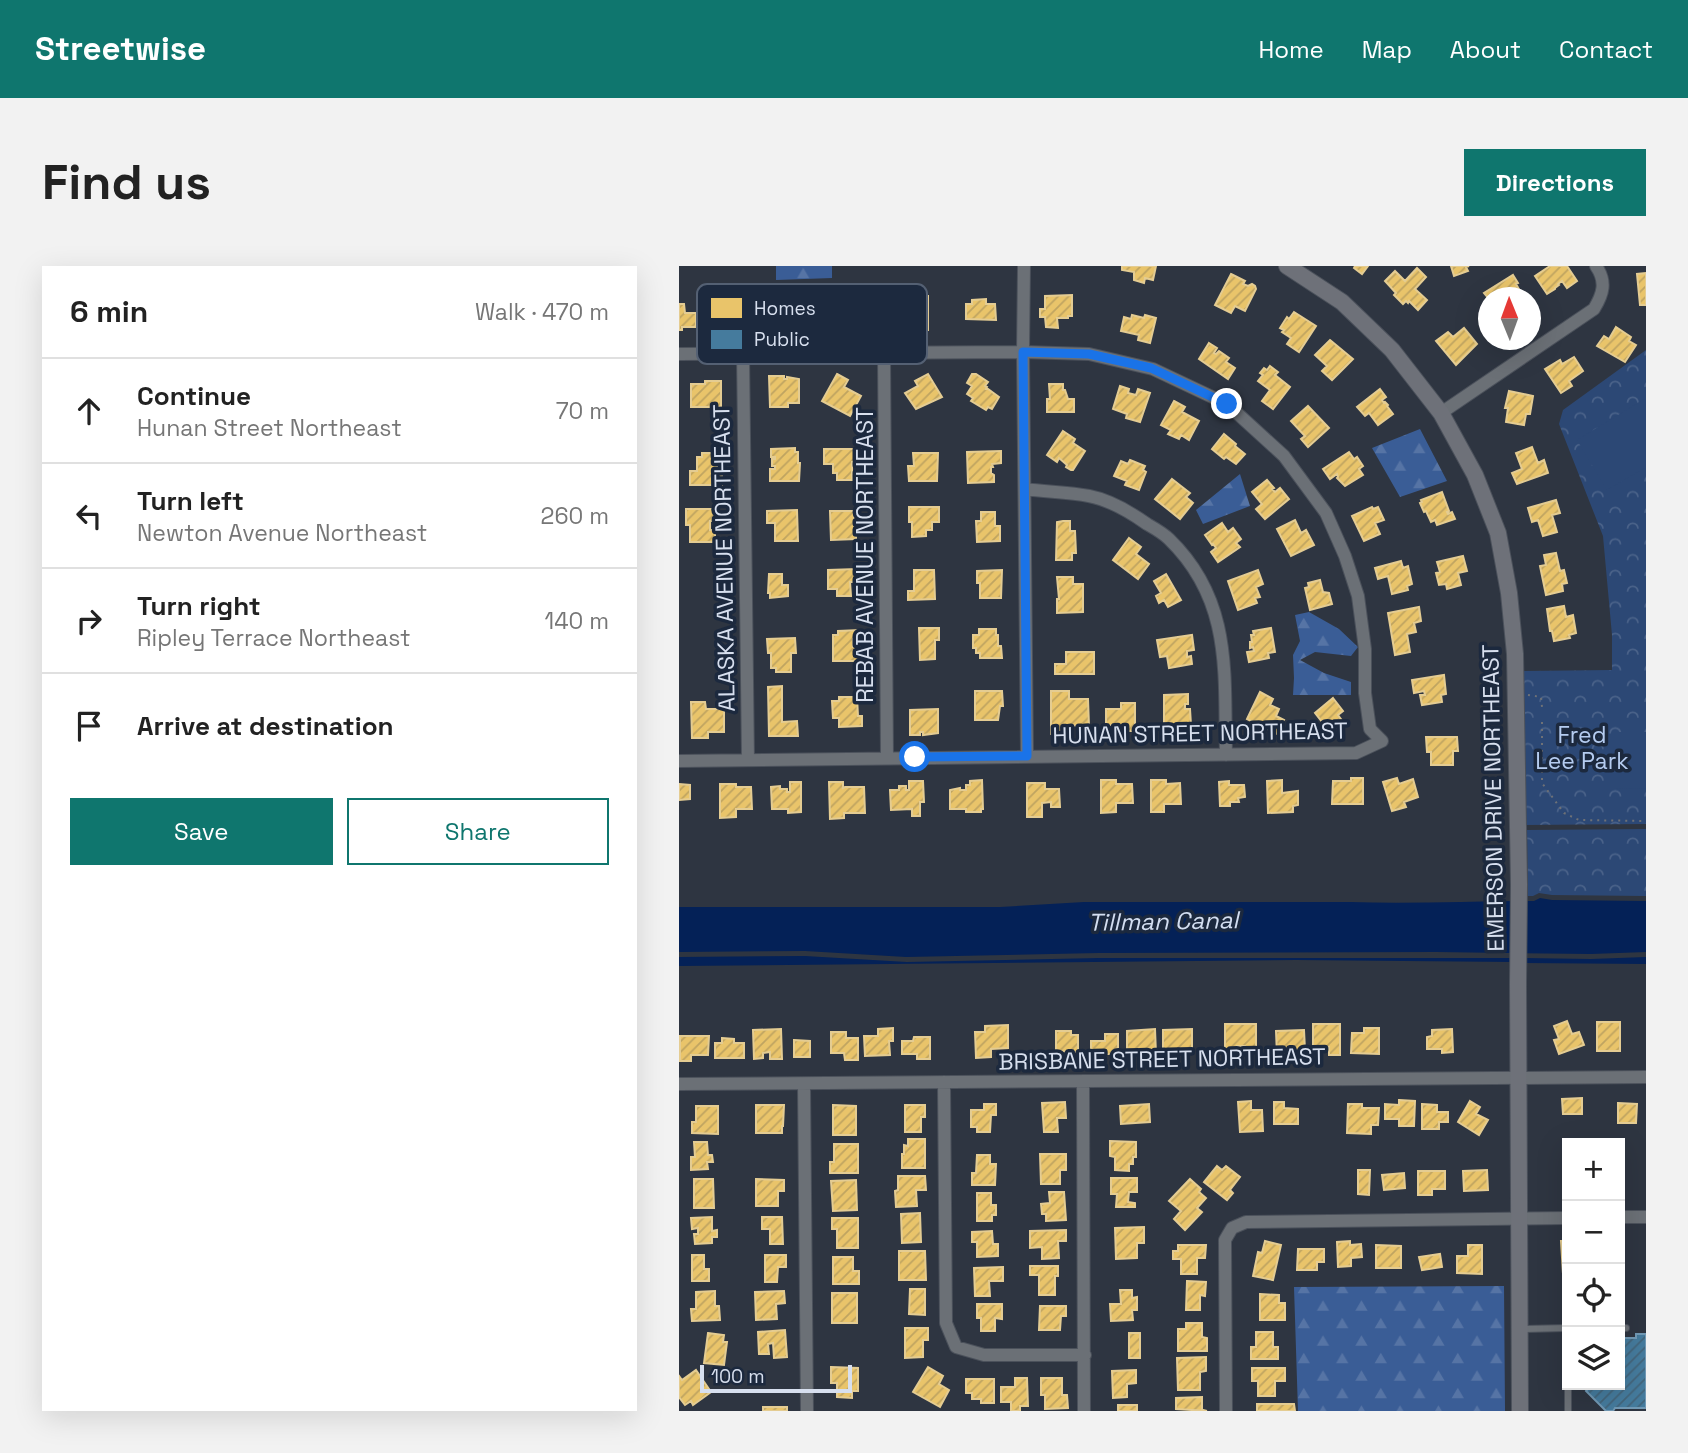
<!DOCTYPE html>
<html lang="en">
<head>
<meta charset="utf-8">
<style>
	body { margin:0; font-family:"Space Grotesk",sans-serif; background:#f2f2f2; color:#222 }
	.controls { position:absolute; right:21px; bottom:21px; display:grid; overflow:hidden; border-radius:0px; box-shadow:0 7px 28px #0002 }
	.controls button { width:63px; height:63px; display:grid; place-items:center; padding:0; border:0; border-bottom:2px solid #e0e0e0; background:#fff; color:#222; font:35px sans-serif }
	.compass { position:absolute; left:799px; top:21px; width:63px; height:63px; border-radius:50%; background:#fff; box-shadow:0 7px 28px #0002; rotate:359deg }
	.scale { position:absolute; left:21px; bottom:18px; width:152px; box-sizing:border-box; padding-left:7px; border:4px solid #d7dfee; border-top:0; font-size:19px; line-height:24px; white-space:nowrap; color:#d7dfee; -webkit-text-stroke:5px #1c293e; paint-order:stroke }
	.stop { position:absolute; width:21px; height:21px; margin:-16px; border:5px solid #1a73e8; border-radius:50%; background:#fff }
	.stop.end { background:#1a73e8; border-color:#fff; box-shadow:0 2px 7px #0008 }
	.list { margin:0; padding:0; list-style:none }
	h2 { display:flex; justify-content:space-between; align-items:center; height:91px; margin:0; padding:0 28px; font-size:30px }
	h2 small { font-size:23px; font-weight:400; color:#767676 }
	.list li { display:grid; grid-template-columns:46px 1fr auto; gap:21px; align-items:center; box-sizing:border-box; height:105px; padding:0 28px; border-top:2px solid #e0e0e0 }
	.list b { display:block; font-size:26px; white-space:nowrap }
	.list p { margin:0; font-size:23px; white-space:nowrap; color:#767676 }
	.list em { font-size:23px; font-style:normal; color:#767676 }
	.actions { display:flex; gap:14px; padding:21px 28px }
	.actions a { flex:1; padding:16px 0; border:2px solid #0f766e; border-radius:0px; text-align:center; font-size:24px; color:#0f766e }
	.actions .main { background:#0f766e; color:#fff }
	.icon { flex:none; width:38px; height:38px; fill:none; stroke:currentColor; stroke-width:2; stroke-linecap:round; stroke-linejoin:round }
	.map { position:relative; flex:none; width:967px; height:1145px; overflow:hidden; border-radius:0px }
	header { display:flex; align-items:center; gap:42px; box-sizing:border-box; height:98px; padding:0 35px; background:#0f766e; color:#fff }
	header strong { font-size:33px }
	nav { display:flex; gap:38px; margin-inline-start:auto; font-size:24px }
	.intro { display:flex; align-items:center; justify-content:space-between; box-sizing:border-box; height:168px; padding:0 42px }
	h1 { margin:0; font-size:49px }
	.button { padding:18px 32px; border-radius:0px; background:#0f766e; color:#fff; font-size:24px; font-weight:700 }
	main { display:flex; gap:42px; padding:0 42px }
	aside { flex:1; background:#fff; border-radius:0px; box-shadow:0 7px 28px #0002 }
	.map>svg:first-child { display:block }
</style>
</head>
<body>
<header>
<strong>Streetwise</strong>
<nav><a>Home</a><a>Map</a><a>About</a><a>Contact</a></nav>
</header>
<div class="intro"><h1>Find us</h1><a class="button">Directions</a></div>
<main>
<aside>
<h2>6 min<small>Walk · 470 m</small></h2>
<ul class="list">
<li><svg class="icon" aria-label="ahead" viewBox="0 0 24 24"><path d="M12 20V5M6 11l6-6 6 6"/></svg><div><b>Continue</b><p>Hunan Street Northeast</p></div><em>70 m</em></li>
<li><svg class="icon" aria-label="left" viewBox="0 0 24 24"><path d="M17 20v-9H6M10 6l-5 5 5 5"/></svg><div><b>Turn left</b><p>Newton Avenue Northeast</p></div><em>260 m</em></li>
<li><svg class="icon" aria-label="right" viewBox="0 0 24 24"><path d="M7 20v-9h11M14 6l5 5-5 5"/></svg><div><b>Turn right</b><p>Ripley Terrace Northeast</p></div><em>140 m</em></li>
<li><svg class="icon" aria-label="arrive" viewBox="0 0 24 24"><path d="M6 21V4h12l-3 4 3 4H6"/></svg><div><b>Arrive at destination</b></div></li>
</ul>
<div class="actions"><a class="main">Save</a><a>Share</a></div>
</aside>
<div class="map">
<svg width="967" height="1145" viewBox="0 0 967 1145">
	<defs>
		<pattern id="forest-firs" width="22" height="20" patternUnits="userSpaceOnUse" patternTransform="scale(1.75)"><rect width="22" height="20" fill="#3a5d96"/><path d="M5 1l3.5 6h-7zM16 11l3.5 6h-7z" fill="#5674a5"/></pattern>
		<pattern id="park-crowns" width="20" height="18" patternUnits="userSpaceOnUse" patternTransform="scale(1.75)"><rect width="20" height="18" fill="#2c4875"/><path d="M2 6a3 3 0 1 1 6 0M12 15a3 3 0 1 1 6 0" fill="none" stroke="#4a6289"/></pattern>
		<pattern id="homes-hatch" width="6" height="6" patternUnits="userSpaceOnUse" patternTransform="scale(1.75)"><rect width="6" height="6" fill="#e9c46a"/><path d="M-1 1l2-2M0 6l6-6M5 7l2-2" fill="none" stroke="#bfa461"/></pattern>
		<pattern id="public-hatch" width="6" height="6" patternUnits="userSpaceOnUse" patternTransform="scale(1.75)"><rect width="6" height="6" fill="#457b9d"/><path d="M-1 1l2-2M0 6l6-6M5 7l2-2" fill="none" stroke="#43657b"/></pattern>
	</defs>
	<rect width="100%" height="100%" fill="#2e3541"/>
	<path fill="url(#forest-firs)" d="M97 0H153V12L97 14Z
		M741 163 768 215 721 231 693 182Z
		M561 208 571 240 524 258 517 244Z
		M630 346 660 363 679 381 672 390 636 386 621 394 645 407 672 416V429H614L615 412 614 389 621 375 616 349Z
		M825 1020 826 1145H619L615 1021Z"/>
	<path fill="url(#park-crowns)" d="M967 84V558L839 559 838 405 933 404V369L924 270 880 158 884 144Z
		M967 563V630L873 629 860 627 854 630H849L848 564Z"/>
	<path fill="#2c4875" d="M967 132V201L928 224 898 174Z
		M937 466H967V522L937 523Z"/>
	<path fill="#042157" d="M861 632 873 634 967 635V686L912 688 757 686 420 687 227 691 126 685 0 686V641H321L405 636H671C732 638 794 635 855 635Z
		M126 690 228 696 420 692H834V696L617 694 0 700V691Z
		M967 691V698L844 697V692L912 693Z"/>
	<path fill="url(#homes-hatch)" stroke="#e4cc92" stroke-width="2" d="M443 0H477L474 14 466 12 465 17 455 14V6L443 4Z
		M676 0H689L683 8 675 2Z
		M772 0H790L787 1 789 5 775 10Z
		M871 0H888L898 15 888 22 883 15 879 18 880 19 876 22V23L868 28 856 10Z
		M738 2 747 11 736 23 748 34 739 44 730 35 729 37 727 35 724 38 715 29 717 27 706 15 716 5 726 15Z
		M967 7V39H961L958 8Z
		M552 8 566 15 564 18 569 20 573 18 576 20 577 23 566 45 556 40 552 47 536 39Z
		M834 9 839 17 837 18 845 32H810V33L805 27Z
		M393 29V50H389V52H378L379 62 367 61 366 51H361V43H366V30Z
		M235 30H249V64H238L237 60 221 59V43L229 44V39H235Z
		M307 33V38H316L317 54 287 53V38H293V34Z
		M0 38H5L6 47H17V61H3V64H0Z
		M615 46 637 60 620 86 608 78 612 72 603 66 605 64 601 62 608 51 610 53Z
		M453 49 465 52 466 49 477 52 471 77 459 74 460 69 442 65 445 51 452 53Z
		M937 61 952 71 950 75 957 79 946 96 918 80 925 70 930 73Z
		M785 62 798 78 777 99 757 75 769 66 774 71Z
		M651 74 674 93 653 114 643 105 648 100 636 89Z
		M530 77 538 82 535 87 537 88 540 85 550 92 547 96 556 102 549 113 520 93Z
		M895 91 904 105 890 115 893 120 882 127 866 103 881 94 883 98Z
		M591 100 599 106 596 109 611 121 594 143 583 135 591 124 579 115 584 109 581 107 585 102 588 104Z
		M158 108 169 114 165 121 182 130 171 150 143 135Z
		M249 108 263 131 237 143 226 127 239 120 236 115Z
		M293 108H297L309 116 306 120 308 121 307 123H309L320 131 313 143 309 141 307 144 292 135 294 132 288 128 293 120 288 117Z
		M90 110H105V113H108V111L120 113V137H109V141H91Z
		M26 115H42V141H12V118H26Z
		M370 118H384V124H386L389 133H395V146H368V133H371Z
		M441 120 450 123 449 127 457 129 459 123 471 127 461 156 447 152 448 148 434 143Z
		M701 123 707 131 703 134 705 137 706 136 709 139 708 140 714 148 699 159 690 147 686 150 678 141Z
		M830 125 854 130 851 148H847L845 159 827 156 829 142H826Z
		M495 135 506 141 503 146 520 155 510 174 502 169 500 173 489 168 492 164 482 159Z
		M629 140 650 162 629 181 622 173 626 170 612 155Z
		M384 165 396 173 394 177 406 185 394 204H392L387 201 388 199 380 192 378 196 368 189Z
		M545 168 557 178 556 180 566 188 557 198 547 191 545 193 533 183Z
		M853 181 859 197 865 194 869 207 838 218 833 207 843 203 837 187Z
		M116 182V186H119V197H121L120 215H91V203H96V200H93V193H96V191H92V183Z
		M145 183H182V196H173V214H158V207H154V198H145Z
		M322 185V197L313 198 314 201H312V207L315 209V216L289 217 288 186Z
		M670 186 675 193 678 191 684 200 680 203 684 209 666 220 658 212 659 211 658 208 651 213 644 203Z
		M23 187H38V205H43V219H11V205H18V191H23Z
		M234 187H259L258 215H230L229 200H235Z
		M451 194 466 200 464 204 467 206 460 224 446 219 448 215 435 210 442 195 449 198Z
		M493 213 511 227 507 231 514 237 501 253 476 233Z
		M588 214 595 222 593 223 596 226 601 222 610 233 586 253 577 243 583 238 573 226Z
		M763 226 770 245 768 246 769 248 773 246 776 253 758 259 756 254 752 256 747 245 745 246 741 237 743 236 742 234Z
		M877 234 881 247 873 249 878 266 864 270 859 254 853 256 849 242Z
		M230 241H260V256H253V264H247V270L233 271V256H230Z
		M693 241 694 243 699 241 705 254 696 257 701 268 685 275 673 250Z
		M7 243H38V255H31V264H36V276H11V259H7Z
		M118 244 119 275H96V257H88V245Z
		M151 245H175V263H177V273L152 274Z
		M302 246H316V260H321V275L298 276 297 255H302Z
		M616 254 622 267 627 264 635 279 612 290 598 263Z
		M384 255H391V265H396L397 287H393V294H377L378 256Z
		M543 257 549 266 554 262 562 273 557 277 561 281 539 296 532 286 537 282 534 278 533 279 526 269Z
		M450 272 462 281 457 288 470 298 459 313 434 294Z
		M877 287 881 305 885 304 888 317 883 318 884 325 867 329 861 300 867 299 865 289Z
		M784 290 788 305 779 307 782 319 768 323 767 318 760 319 757 307 761 306 758 296Z
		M722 295 724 302 729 300 733 318 728 320 729 324 713 328 709 310 699 313 696 302Z
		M178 303V316H171L172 330H158V323H149V304Z
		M235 304H255L256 333 229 334V325H235Z
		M323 304 322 332H301V317H298V305Z
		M579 304 584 318 577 321 581 331 576 332 578 337 559 344 549 315Z
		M90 308H103V319H109V330L91 332V327H89Z
		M487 308 502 334 489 341 485 334 480 337 477 330 482 327 475 315Z
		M378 311H394V318H404V346L378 347V333H380Z
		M641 314 644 326 650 327 653 338 631 344 626 322 630 321 629 317Z
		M885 340 887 351 894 349 897 367 890 369 891 372 875 375 873 365H871L868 343Z
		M740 341 742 355 735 357 737 366 728 368 731 386 716 389 709 347Z
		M240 362H260V374H256V393L241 394Z
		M592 362 596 386 589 387 590 392 570 396 568 386 575 385 574 381 571 382V376H573L572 369H575L574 365Z
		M300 363H317V369H319V380H322L323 392H301V387H297V382H294V369H300Z
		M181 364V373H174V381H181V395H154V369H159V365Z
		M513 369 515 384 508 385V391L512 390 513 398 490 402 488 390 481 391 478 374Z
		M116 372 117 387H112V406H97V402H92V387H89L88 373Z
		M387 386H415V408H376V398H387Z
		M765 409 767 428 762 429 763 436 743 439 741 429H746L745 425 735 427 733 414Z
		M103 420V456L118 455 119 470H90L89 421Z
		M296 425H323L324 440H321L319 454H296Z
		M372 425H390V433H409L410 460 384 459V467L372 468Z
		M581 426 594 433 591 439 600 443 597 450 605 454 598 468 568 453Z
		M509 428V438H506V443H511L512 459H485V429Z
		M160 431H178L179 450H183V460L160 461V452H154L153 435H160Z
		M654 432 664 445 659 449 664 456 651 466 636 447Z
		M12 436H26L27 443H45V466H29V472H13Z
		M442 437H456V465H445V460H441V463H435V459H427V443H442Z
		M259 443V467L244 469V466H241V469H231V444Z
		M747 471H778L779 485H774V499H752V486H748Z
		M672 512H684V538H653L654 515H672Z
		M718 512 720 518 734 513 739 531 725 536 727 541 713 545 704 516Z
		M303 514 304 543H302V546H287V543H271V524L281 522V524H287V519H291V515Z
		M422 514H437V518H453L454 537H437V546L422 547Z
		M472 514H487V518L501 517 502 538H485V546H472Z
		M603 514V527L619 525V539L614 540V546L589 547 588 515Z
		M230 515H244L245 536H241V550H233V543L212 544 211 524H220V520H227V524H230Z
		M550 515V519H565L566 531 559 532 560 536H551V540H541L540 516Z
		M111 516H122V546L109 547V543H93L92 521 101 520V523H108V526H111Z
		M150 516H164V522L166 521H185L186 547H165V552L151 553Z
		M348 517H366V523H380L381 541H372V536L363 537V551H348Z
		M0 518 11 519V533L0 534Z
		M41 518H57V521H72L73 543H57V551L41 552Z
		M888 755 893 768 900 766 905 779 880 788 875 774 880 773 875 760Z
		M918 756H941V785H918Z
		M546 758H577V784H566V780H558V790H546Z
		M634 758H661V789H650V781H634Z
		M329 759V782L312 783V791L297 792 296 766H306V760Z
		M214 762V775H210L211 789 186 790 185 770H199V763Z
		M685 762H700V788L672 787 673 767H685Z
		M102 763 103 793H91V786L84 787V792L75 793 74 764Z
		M476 763 477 788 465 789V784H448V765Z
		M513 763V783H499V789H484V764Z
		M773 763 774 786 763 787V783H748V771L753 770V764Z
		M625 764 626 784 612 785V790H598L597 765Z
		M377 765H392V769H399V786L377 785Z
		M152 766H167V772H179V794H166L165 787H152Z
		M426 768H439V788H426V792H412V775H426Z
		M1 770H30L29 789H12V795H1Z
		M235 771H251V793H238V788H223V775H234Z
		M43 772 55 773V777H65V792H36V777H43Z
		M115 774 131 775V791H115Z
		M903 832V848H884L883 833Z
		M720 834 736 835 735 860H720V853H706V838L720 839Z
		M572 835V844H583L584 865 561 866 559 836Z
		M791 835 801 841 797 848 809 854 800 869 779 856Z
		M386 836 387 852H378L379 866H365L363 837Z
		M595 836H605V842L619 843V858H595Z
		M939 837 958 838 957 857H939Z
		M305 838H317V849H312L311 866H298V861H292V844H305Z
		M470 838 471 856 442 858 441 840Z
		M669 838H683V842H700L699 859H692V868L668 867Z
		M743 838 758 839V846H769V856H760V863H743Z
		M77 839H105L104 860H103V867H77Z
		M154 839 177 840V869H154Z
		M226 839H246V851H242V866H226Z
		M17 840H39V868L13 867V856H17Z
		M229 873H246V902H223V888H225V879L229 880Z
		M431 875 457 876V891H454V898H450V905L436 904V891L431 890Z
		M15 876H28L29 889H33L34 896H28L29 903 12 904V891H16Z
		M155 878H179V907H151V896H155Z
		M361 888H387V904H381V918H362Z
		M298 889H311V898H317L316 919H293V907H297Z
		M538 900 543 904 547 900 561 911 551 924 554 927 548 934 525 916Z
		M679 904H691L690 929 679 928Z
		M808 904 809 924 785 925 784 905Z
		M739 905H766V923H753V929H739Z
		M725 907 726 922 705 924 703 909Z
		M219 910H246L247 924H237L238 940 217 941 216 925 219 924Z
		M432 912H458V926H450L449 936 456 937V941H437L438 928H432Z
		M15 913H34L35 942H15Z
		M77 913 105 914V925H99V940H77Z
		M511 913 522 923 520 926 527 932 518 942 523 946 506 964 495 953 502 945 490 935Z
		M177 914 178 944 154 945 152 915Z
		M370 926H385L387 954 367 955V948H363L362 938 371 937Z
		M298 927H312V939H317V949H313V955H298Z
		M241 947 242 976 223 977 222 948Z
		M33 951V965L38 964V971H33V977L16 978 15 968H19V962L13 963 12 952Z
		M83 951H103L104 978H91V963H83Z
		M153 952H179V982H158V963H153Z
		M465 961V977H458V992L437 993 436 962Z
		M387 964V975H379L380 992 363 993V981L351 982V965Z
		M313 965 314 978H319V990L298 991V976H293V966Z
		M586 975 602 979 594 1014 574 1010 579 986 583 987Z
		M671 975V979L682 978 683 991 672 992V1000L659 1001 658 976Z
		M882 975H888V1007L884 1008Z
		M499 979H527L526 992H518V1008H502V993H494V985H499Z
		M697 979 722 980V1002H697Z
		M789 979H803V1008L778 1007V990H789Z
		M619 983H645V996H638V1004H618Z
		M220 985H246L247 1014H220Z
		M761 988 763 1001 743 1004 740 991Z
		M13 989H25V1003H30V1015H13Z
		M86 989H107V1001H99L98 1016H86Z
		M154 991H174V1005H180V1018H154Z
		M351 1000H379V1010H376V1029H360V1009H351Z
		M324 1001V1015H310L311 1030H296L295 1002Z
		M508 1015 527 1016 526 1030 521 1029V1044H507Z
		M231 1023H246V1049L230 1048Z
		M441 1024H453V1032L458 1031V1044H453L454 1054 432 1055 431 1038H442Z
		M36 1025V1040H40L41 1054 13 1055 12 1043H17V1026Z
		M105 1025 106 1037 97 1038 98 1053 77 1054 76 1026Z
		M153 1027H178V1057H153Z
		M581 1028 600 1029V1037H606V1054H581Z
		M298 1038H323V1053L316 1052V1065H302V1052H298Z
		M361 1040H387V1050H382L381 1064H360Z
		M507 1057H523V1071L528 1072V1085H499V1063H507Z
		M226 1062H249V1074H244V1091L226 1092Z
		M106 1064 108 1091 95 1092 94 1077 89 1078 90 1088H80L79 1066Z
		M577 1066H594V1081H599V1093H572V1081H577Z
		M29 1067 45 1069 44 1076H48L45 1099 25 1097Z
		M450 1067H461V1092H450Z
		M527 1091V1105L521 1106V1124H499L498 1092Z
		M152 1101 179 1102V1125H173V1132L158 1131V1117H152Z
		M249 1101 264 1110 260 1118 270 1124 261 1141 234 1126Z
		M573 1102H606V1115H596V1130H579V1115H573Z
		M17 1104 32 1126 14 1139 12 1135 6 1139 0 1131V1110L3 1114Z
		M457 1104V1117L448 1118V1131L434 1132 433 1105Z
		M336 1112H348L349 1140H341V1145H332V1136H322V1121H336Z
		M362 1112H383V1129H388L389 1142 366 1143V1129H362Z
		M287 1113H315V1137H302V1133H293V1127H287Z
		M523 1131V1144L528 1145 497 1143V1132Z
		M578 1138H615L616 1145H578Z
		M439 1139H458V1145H439Z
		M84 1141H108V1145H84Z"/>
	<path fill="url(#public-hatch)" stroke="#7199b5" stroke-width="2" d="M957 1068H967V1142H936L934 1145H927L907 1125 912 1119H941V1072H957Z"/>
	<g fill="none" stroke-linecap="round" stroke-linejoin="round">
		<defs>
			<path id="lane" d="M941 1062H947
				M841 1063 888 1062
				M889 1145V1119"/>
			<path id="street" d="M345 0 344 86 348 490
				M205 87 208 492
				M0 88 344 86 410 88 474 103 548 138 605 190 647 247 666 290 679 330 686 383V427L691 463 703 475 677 487 0 495
				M64 88 69 494
				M762 147 915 43C924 28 928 16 917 0
				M346 223C367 226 389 226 410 230 431 234 451 246 468 258 475 262 484 267 490 273 554 335 545 408 547 489
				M404 815 405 1145
				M265 816 267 1057 277 1081 305 1089H406
				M0 818 967 811
				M125 818 128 1145
				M941 951H967
				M547 1145 546 974 553 962 567 956 888 952"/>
			<path id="secondary" d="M608 0 663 36 713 84 762 147 796 209 819 267 830 327 836 388 840 619 839 718 841 1145"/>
		</defs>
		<use href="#lane" stroke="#4b515b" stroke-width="8"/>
		<use href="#street" stroke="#4b515b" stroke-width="14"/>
		<use href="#secondary" stroke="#4b515b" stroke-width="18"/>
		<path stroke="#6e7177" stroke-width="2" stroke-dasharray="2 5" stroke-linecap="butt" d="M849 429 862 431 863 441
			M863 456V517L885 547 900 554 967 555"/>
		<use href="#lane" stroke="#6b7076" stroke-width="6"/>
		<use href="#street" stroke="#6b7076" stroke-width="12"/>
		<use href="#secondary" stroke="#6e7179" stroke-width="16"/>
	</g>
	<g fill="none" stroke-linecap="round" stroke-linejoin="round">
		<path stroke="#1a73e8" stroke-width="9" d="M236 491 348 490 344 86 410 88 472 102 548 138"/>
	</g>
	<g text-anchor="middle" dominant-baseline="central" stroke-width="7" stroke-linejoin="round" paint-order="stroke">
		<g font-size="23" fill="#d7dfee" stroke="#1c293e">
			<text transform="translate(186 289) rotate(-90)">REBAB AVENUE NORTHEAST</text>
			<text transform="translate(45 292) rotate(-91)">ALASKA AVENUE NORTHEAST</text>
			<text transform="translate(521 467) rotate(-1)">HUNAN STREET NORTHEAST</text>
			<text transform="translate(814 532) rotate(-91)">EMERSON DRIVE NORTHEAST</text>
			<text transform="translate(483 793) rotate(-1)">BRISBANE STREET NORTHEAST</text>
		</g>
		<g font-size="23" fill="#b5ccf0" stroke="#1c293e">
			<text x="903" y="469">Fred<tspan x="903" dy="26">Lee Park</tspan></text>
		</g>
		<g font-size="24" font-style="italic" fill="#d3def1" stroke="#1c293e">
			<text transform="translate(484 655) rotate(-1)">Tillman Canal</text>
		</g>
	</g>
	<rect x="18" y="18" width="230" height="80" rx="10" fill="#1c293e" stroke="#546073" stroke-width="2"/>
	<rect x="32" y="32" width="31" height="20" fill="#e9c46a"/>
	<rect x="32" y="64" width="31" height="19" fill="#457b9d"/>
	<g font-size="19" fill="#d7dfee">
		<text x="75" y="49">Homes</text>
		<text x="75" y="80">Public</text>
	</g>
</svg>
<div class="controls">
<button>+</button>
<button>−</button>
<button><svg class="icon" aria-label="locate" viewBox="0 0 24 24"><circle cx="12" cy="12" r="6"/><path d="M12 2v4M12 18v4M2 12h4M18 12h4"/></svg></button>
<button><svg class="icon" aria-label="layers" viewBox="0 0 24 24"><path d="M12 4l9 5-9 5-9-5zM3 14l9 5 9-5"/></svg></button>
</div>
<svg class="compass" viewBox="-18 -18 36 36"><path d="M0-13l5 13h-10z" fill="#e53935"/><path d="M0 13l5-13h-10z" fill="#767676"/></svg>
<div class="scale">100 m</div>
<div class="stop" style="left:236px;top:491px"></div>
<div class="stop end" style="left:548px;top:138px"></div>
</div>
</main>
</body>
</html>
